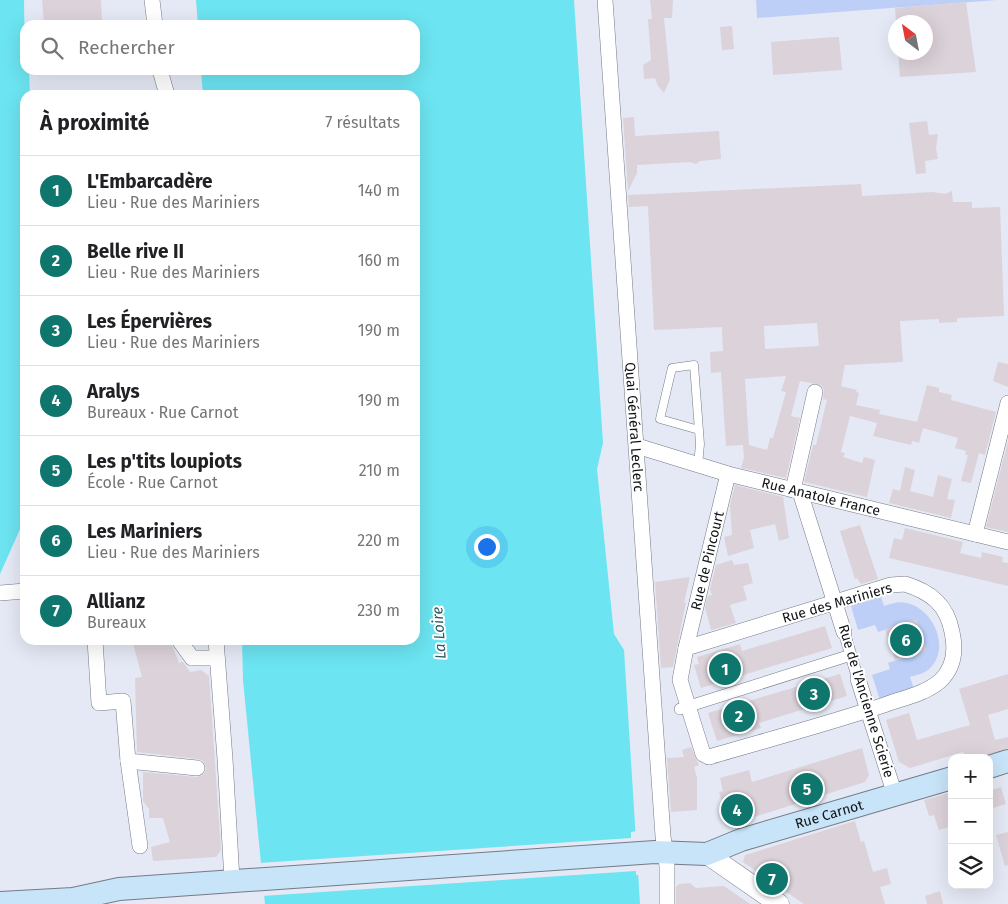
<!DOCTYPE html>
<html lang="fr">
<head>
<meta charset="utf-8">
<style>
	body { margin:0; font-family:"Fira Sans",sans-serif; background:#f2f2f2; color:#202124 }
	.controls { position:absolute; right:15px; bottom:15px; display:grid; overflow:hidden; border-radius:10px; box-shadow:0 5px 20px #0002 }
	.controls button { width:45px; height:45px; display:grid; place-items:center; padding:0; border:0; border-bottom:1px solid #e0e0e0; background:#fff; color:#202124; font:25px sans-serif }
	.compass { position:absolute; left:888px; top:15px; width:45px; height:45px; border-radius:50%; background:#fff; box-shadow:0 5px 20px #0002; rotate:328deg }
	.you { position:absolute; left:486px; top:546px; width:18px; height:18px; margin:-12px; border:4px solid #fff; border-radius:50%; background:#1a73e8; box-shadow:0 0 0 8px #1a73e833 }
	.badge { display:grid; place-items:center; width:32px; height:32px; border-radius:50%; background:#0f766e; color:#fff; font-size:16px; font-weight:700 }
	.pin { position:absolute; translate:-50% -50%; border:2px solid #fff; box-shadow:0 1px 5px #0006 }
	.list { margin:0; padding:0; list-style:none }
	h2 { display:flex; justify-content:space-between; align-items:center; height:65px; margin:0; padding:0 20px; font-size:21px }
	h2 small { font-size:16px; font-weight:400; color:#757577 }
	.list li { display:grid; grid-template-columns:32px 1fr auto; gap:15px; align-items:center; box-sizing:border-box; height:70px; padding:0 20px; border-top:1px solid #e0e0e0 }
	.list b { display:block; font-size:19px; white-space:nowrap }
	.list p { margin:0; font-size:16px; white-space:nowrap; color:#757577 }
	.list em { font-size:16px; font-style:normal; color:#757577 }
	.icon { flex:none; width:28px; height:28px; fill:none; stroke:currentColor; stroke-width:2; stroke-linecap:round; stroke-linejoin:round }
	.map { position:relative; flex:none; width:1008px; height:904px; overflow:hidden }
	.search { position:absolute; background:#fff; box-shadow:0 5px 20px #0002; left:20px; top:20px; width:400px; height:55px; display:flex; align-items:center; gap:12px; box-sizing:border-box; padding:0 18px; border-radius:15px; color:#757577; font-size:19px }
	.panel { position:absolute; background:#fff; box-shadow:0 5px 20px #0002; left:20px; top:90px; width:400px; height:555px; border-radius:15px }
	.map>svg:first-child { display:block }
</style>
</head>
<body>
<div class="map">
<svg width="1008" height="904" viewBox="0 0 1008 904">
	<rect width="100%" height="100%" fill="#e4e9f5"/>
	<path fill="#bdcff7" d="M756 0H997L757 18Z
		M881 597 884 606C891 604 899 601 907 603 934 609 952 650 928 670 923 674 916 675 910 677L914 689 880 700 872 675 890 669 888 663 926 650 916 620 878 632 875 625 858 630 851 606Z"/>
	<path fill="#6ce4f1" d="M0 0H24L25 70H29L30 95H25V518L0 574Z
		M196 0H574L603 443 597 469 614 634 624 650 640 904H265L243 680 242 640H415V95H203L201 70H415V25H198Z"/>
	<path fill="#e4e9f5" d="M637 831 640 875H636V871L262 896 259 863 631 838V832Z"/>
	<path fill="#dcd2da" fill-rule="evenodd" d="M42 0H101L102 21 44 24Z
		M650 0H673L672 18H664L670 79 664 93 658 86 655 78 644 79 643 65 651 60 648 19H652Z
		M966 2 976 72 900 77 898 52H926V22H896L895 8Z
		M732 26 734 49 722 50 720 27Z
		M834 37H839L842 70 773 75 771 42Z
		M634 117 635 136 719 131 721 159 700 161 696 164 690 162 637 165V173L628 191 623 118Z
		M927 121 929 135 938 134 936 149 938 159 925 161 926 173 916 174 909 123Z
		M861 184 862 196 932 192 945 194 952 191 953 202H972V208L1000 207 1004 316 957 318V322L939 323V319L900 321 903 362 845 365 841 386 857 390 856 392 859 393 856 405 880 410 879 414 917 422 927 385 939 388V392L952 395 951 400 996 412 985 455 979 453 971 483 961 481 968 455H965L966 451 955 448 958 438 923 428 919 443 912 441 911 445 873 436 877 423 850 416 841 452 845 453 843 457 862 463 864 457 875 460 867 497 804 482 813 445H816L827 400 823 399 824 390 821 385 800 381 791 416 800 418 786 478 741 468 744 458 743 445 726 446 721 372 711 373 710 352 723 351 722 327 654 330 648 206 629 207 628 195ZM817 323 819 346 765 349 764 326ZM786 376 781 391 786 392 773 438H770L767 450 749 445 745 379Z
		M998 362 1008 364V387L993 381Z
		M1008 441V532L986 527Z
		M905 467 915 470 910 491 933 497 938 475 952 479 947 499 955 500 951 518 889 503 893 489 900 491Z
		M735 485 783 497 789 538 779 541 775 524 750 530 754 548 728 556 724 537 732 535 730 505Z
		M860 525 878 579 861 584 857 578 855 579 840 531Z
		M905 528 963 542 960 553 981 558 982 552 1003 557 1002 562 1008 563V586L889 558 894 538 902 540Z
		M732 560 734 565 748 563 753 583 743 586 747 600 730 605 736 623 711 630 705 607 708 596 712 595 710 589 716 565Z
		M690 577 684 603 686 602 673 667 661 668 655 582Z
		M917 620 926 650 895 660 885 629Z
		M825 626 832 648 701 688 694 665 699 664 697 657 740 644 742 651Z
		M132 640H170L179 663 183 662 190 672 201 670 209 676 221 850 216 857 153 861 151 847 170 842 163 818H149V809L143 801V772L197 777 204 774 206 768 203 761 198 759 137 752 135 678 142 677Z
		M840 674 847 696 759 723 761 728 717 741 708 713Z
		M1008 674V709L988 715 995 740 1008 737V748L980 758H964L963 752 910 768 899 762 886 720 909 713 917 740 970 725 959 689Z
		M691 747 699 765 694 767 697 778V810L671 812 667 758 684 757 682 750Z
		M862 748 869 775 865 782 738 822 724 810 719 792 723 791 720 778 749 770 752 782Z
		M1001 787 1006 804 989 809V791Z
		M952 792V826L939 830 934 815 929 816 924 800Z
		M855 821 861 842 864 841 873 872 887 868 891 884 880 887 885 904H804L743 862 745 855Z
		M1008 832V865L1005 866 996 835Z
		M690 883 696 888 724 886 750 904H676V887L679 884Z
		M940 891 943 904H927L925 896Z"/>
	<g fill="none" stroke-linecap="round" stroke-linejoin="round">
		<defs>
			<path id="service" d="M698 465 700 444 694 365 672 368 660 419 699 430"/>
			<path id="pedestrian" d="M844 632 858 679
				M680 709 851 655"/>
			<g id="minor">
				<path d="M152 0 155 25"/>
				<path id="s1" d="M605 0 663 836 667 866V904"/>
				<path d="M160 70 167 95"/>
				<path id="s2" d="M637 446 728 474 1008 542"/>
				<path d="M793 490 815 392"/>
				<path d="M800 492 844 632"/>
				<path d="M975 534 1008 403"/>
				<path d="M905 584C931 592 947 605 952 632 956 650 954 668 940 681 925 694 903 698 884 705 827 724 767 740 709 757L703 754 680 680 686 648 891 585Z"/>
				<path d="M0 593 25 591"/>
				<path d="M95 640 99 703 123 701 128 761 197 768"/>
				<path d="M179 640 192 658H217"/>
				<path d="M216 640 225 759 232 880"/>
				<path id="s3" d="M686 648 728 474"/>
				<path d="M858 679 895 795"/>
				<path d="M128 761 140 846"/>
			</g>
			<path id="tertiary" d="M707 854 779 904"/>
			<g id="secondary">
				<path d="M989 767 1008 761"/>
				<path id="s4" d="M0 903 73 899 119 889 655 852 707 854 741 840 952 778"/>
			</g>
		</defs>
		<use href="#service" stroke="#757a84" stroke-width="9"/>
		<use href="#pedestrian" stroke="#757a84" stroke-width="12"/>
		<use href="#minor" stroke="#757a84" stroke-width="16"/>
		<use href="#tertiary" stroke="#757a84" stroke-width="21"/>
		<use href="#secondary" stroke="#757a84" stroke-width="24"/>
		<use href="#service" stroke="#fff" stroke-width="8"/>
		<use href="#pedestrian" stroke="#fff" stroke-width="11"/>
		<use href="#minor" stroke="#fff" stroke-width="15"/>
		<use href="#tertiary" stroke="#fff" stroke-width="20"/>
		<use href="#secondary" stroke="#c8e4f9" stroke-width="22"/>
	</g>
	<g text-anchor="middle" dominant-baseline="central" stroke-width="4" stroke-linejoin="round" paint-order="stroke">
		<g font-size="14" fill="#111317" stroke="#fff">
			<text stroke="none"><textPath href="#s1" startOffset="428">Quai Général Leclerc</textPath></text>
			<text stroke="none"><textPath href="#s2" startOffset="191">Rue Anatole France</textPath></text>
			<text stroke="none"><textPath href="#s3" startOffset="90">Rue de Pincourt</textPath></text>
			<text transform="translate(837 603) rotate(-16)">Rue des Mariniers</text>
			<text transform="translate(866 701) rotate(73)">Rue de l'Ancienne Scierie</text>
			<text stroke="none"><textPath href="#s4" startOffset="838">Rue Carnot</textPath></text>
		</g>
		<g font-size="15" font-style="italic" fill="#2c5f65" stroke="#fff">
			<text transform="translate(439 633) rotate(-94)">La Loire</text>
		</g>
	</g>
</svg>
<div class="controls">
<button>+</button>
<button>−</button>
<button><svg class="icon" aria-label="layers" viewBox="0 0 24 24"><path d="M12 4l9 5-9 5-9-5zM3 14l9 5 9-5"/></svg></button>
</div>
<svg class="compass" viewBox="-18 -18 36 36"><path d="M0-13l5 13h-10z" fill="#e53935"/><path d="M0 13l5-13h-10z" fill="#757577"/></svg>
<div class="you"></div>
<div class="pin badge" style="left:725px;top:669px">1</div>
<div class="pin badge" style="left:739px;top:716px">2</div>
<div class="pin badge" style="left:814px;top:694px">3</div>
<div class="pin badge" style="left:737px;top:810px">4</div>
<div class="pin badge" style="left:807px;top:789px">5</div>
<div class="pin badge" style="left:906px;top:640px">6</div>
<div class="pin badge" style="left:772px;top:879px">7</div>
<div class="search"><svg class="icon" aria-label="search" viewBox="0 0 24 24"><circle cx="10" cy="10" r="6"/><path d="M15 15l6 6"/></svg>Rechercher</div>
<section class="panel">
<h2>À proximité<small>7 résultats</small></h2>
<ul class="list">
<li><span class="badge">1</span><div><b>L'Embarcadère</b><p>Lieu · Rue des Mariniers</p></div><em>140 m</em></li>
<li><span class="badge">2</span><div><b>Belle rive II</b><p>Lieu · Rue des Mariniers</p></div><em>160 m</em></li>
<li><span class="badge">3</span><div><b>Les Épervières</b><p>Lieu · Rue des Mariniers</p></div><em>190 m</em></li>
<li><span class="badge">4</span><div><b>Aralys</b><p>Bureaux · Rue Carnot</p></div><em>190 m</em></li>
<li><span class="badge">5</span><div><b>Les p'tits loupiots</b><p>École · Rue Carnot</p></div><em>210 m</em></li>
<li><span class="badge">6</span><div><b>Les Mariniers</b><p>Lieu · Rue des Mariniers</p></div><em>220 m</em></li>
<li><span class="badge">7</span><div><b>Allianz</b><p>Bureaux</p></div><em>230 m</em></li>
</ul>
</section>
</div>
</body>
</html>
